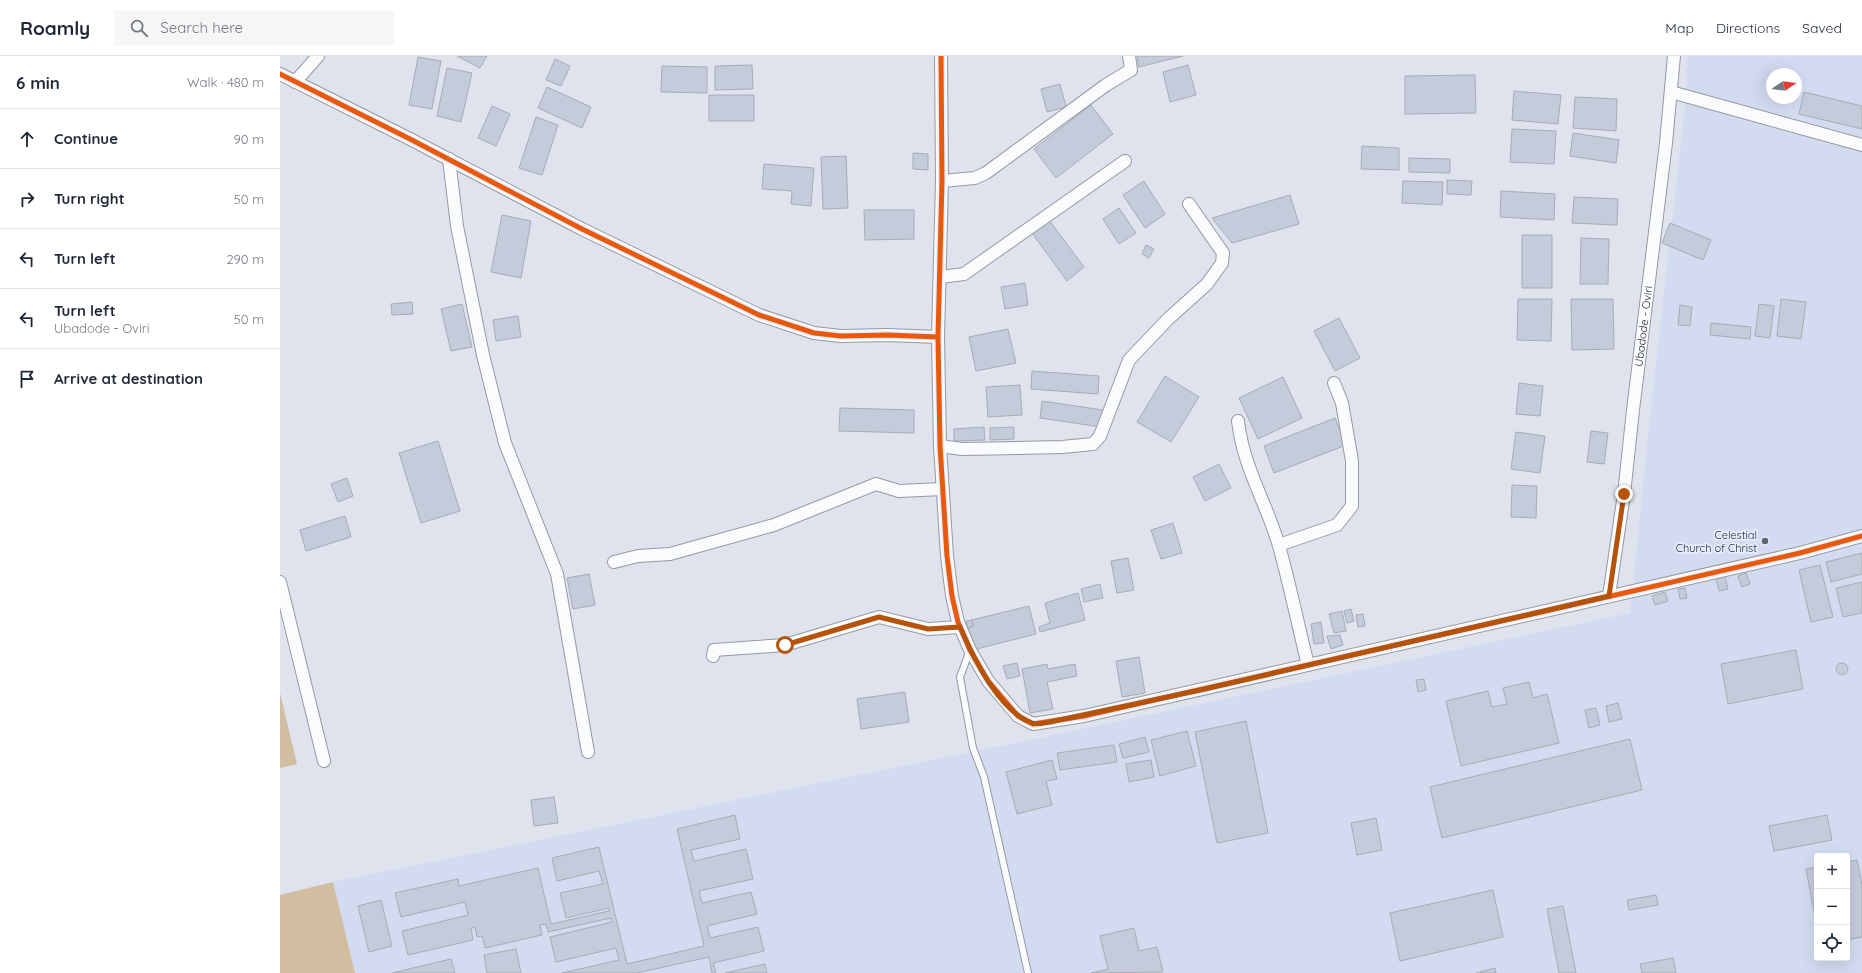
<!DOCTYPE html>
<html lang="en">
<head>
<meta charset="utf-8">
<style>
	body { margin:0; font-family:Quicksand,sans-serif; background:#f6f6f7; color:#1f2937 }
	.controls { position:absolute; right:12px; bottom:12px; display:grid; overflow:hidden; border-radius:4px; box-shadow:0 4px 16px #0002 }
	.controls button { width:36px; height:36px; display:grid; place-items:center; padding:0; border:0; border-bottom:1px solid #e0e1e3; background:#fff; color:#1f2937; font:20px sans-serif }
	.compass { position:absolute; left:1486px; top:12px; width:36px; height:36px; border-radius:50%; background:#fff; box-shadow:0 4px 16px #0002; rotate:77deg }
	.stop { position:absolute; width:12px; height:12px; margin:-9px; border:3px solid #b45309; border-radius:50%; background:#fff }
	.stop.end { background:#b45309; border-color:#fff; box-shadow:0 1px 4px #0008 }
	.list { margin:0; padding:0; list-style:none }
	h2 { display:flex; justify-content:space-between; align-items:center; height:52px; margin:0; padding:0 16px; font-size:17px }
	h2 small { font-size:13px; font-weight:400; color:#747a83 }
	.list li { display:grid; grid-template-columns:26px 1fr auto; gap:12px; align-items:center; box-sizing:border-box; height:60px; padding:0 16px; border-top:1px solid #e0e1e3 }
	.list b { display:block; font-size:15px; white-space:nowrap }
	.list p { margin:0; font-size:13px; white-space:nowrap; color:#747a83 }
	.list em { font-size:13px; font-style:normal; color:#747a83 }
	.icon { flex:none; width:22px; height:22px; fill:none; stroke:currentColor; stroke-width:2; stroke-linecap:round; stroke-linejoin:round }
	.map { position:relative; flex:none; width:1582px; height:917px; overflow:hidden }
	header { display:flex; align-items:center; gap:24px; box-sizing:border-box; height:56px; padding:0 20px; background:#fff; border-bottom:1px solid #e0e1e3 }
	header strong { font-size:19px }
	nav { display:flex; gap:22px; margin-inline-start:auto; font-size:14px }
	.search { width:280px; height:36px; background:#f6f6f7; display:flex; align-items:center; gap:10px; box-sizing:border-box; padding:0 14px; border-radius:4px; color:#747a83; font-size:15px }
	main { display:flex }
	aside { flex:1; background:#fff }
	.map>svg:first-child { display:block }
</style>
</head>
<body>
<header>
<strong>Roamly</strong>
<div class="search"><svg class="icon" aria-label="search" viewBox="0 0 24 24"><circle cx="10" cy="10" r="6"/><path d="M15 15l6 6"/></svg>Search here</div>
<nav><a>Map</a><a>Directions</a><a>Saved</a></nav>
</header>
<main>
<aside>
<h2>6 min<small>Walk · 480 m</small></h2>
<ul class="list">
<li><svg class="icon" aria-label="ahead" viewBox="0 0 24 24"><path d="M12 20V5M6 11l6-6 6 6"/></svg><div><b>Continue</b></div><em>90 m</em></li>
<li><svg class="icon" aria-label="right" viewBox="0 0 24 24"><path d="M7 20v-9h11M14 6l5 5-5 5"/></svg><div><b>Turn right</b></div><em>50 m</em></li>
<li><svg class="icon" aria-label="left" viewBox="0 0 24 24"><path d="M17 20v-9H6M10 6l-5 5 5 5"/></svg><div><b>Turn left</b></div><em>290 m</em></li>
<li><svg class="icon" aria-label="left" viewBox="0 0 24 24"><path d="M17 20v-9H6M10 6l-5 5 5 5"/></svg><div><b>Turn left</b><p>Ubadode - Oviri</p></div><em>50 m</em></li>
<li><svg class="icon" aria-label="arrive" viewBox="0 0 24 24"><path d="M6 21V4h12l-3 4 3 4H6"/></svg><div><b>Arrive at destination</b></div></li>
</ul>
</aside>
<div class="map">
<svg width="1582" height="917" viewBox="0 0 1582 917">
	<rect width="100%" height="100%" fill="#dee3ee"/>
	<path fill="#d2dbf0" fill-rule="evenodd" d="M1407 0H1582V917H75L53 826 736 687 1350 557 1372 343 1406 42ZM1492 18H1516V42H1492ZM1537 800H1567V902H1537Z"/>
	<path fill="#d1bea1" d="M0 637 17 708 0 712Z
		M53 826 75 917H0V839Z"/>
	<path fill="#c4cbdb" stroke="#a8abb4" d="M177 0H207L200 12Z
		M857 0H903L859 11Z
		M138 1 161 5 152 53 129 49Z
		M275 3 290 10 281 30 266 24Z
		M472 9 473 33 435 34V10Z
		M908 9 916 39 890 46 883 16Z
		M382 10 427 11V37L381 36Z
		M167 12 192 17 181 66 157 60Z
		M1195 19 1196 57 1125 58V20Z
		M780 28 786 51 767 56 761 33Z
		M267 31 311 51 302 72 258 52Z
		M1234 35 1281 39 1278 68 1232 64Z
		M1524 36 1582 50V73L1519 58Z
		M429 39H474V65H429Z
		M1295 41 1337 43 1336 75 1293 72Z
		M811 49 833 78 776 122 754 93Z
		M212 50 230 58 216 90 198 82Z
		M256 61 278 69 262 119 239 112Z
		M1232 73 1276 75 1274 108 1230 106Z
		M1293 77 1339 84 1336 107 1290 100Z
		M1082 90 1119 92V114L1081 113Z
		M633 97 648 98V114L633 113Z
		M566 100 568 152 543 153 541 101Z
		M1129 102 1170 103V117L1129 116Z
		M484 108 534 112 531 150 511 148 512 135 482 133Z
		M1167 124 1192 125 1191 139 1167 138Z
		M864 125 885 158 865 172 843 139Z
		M1123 125 1163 126 1162 149 1122 147Z
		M1221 135 1275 138 1274 164 1220 161Z
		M1010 139 1019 168 952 187 932 162Z
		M1294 141 1338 143 1337 169 1292 167Z
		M839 152 856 177 839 188 823 163Z
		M584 154H634V183L585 184Z
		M222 159 251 165 241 222 211 216Z
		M769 164 804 211 787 225 752 177Z
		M1390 167 1431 184 1423 204 1382 187Z
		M1242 179H1272V232H1242Z
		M1301 182 1329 183 1328 228H1300Z
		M866 189 874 193 869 202 862 198Z
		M745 227 748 249 725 253 721 231Z
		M1238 243H1272L1271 285 1237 284Z
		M1291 243H1333L1334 293 1292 294Z
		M1501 243 1526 246 1521 283 1497 280Z
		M132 246 133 258 112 259 111 248Z
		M182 248 192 291 171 295 161 253Z
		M1479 248 1494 250 1490 282 1475 280Z
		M1400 249 1412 251 1410 270 1398 269Z
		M238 260 241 281 216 285 213 264Z
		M1059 262 1080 302 1055 315 1034 275Z
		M1431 267 1471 271 1470 283 1430 279Z
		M728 273 736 307 696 315 689 281Z
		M752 315 819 320 818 338 751 333Z
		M885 320 919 341 891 386 857 366Z
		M1003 321 1022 362 978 383 959 342Z
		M1239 327 1263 330 1260 360 1236 358Z
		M740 329 742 359 708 361 706 331Z
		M762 345 823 354 821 371 760 362Z
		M560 352 634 354V377L559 375Z
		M1055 362 1066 389 994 417 984 390Z
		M704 371 705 384 674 385V373Z
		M734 371V383L710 384V372Z
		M1311 375 1328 377 1324 408 1307 406Z
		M1236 376 1265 380 1260 417 1231 413Z
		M158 385 180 455 141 467 119 397Z
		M939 408 951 432 925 445 913 421Z
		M67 422 73 440 58 446 51 428Z
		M1232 429 1257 430 1256 462 1231 461Z
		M65 460 71 481 26 495 20 474Z
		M893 467 902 497 881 503 871 474Z
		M1582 497V518L1551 526 1546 506Z
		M848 502 854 534 837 537 831 505Z
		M1540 509 1553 561 1531 566 1519 514Z
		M1466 517 1470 528 1462 531 1458 520Z
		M309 518 315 549 293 553 287 522Z
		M1445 520 1448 533 1439 535 1436 523Z
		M1582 526V557L1563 561 1556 532Z
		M820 528 823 542 804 546 801 533Z
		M1405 532 1407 542 1400 543 1398 533Z
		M1385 536 1388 545 1375 549 1372 540Z
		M798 537 805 564 760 576 759 571 770 567 765 547Z
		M749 550 756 578 693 594 688 572 693 570 692 564Z
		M1071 553 1074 565 1067 567 1064 555Z
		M1062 555 1066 575 1054 577 1049 558Z
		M1083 558 1085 570 1078 571 1076 559Z
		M692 564 693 570 688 572 686 565Z
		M1041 566 1044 587 1034 588 1031 568Z
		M1060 579 1063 589 1051 593 1047 580Z
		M1516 594 1523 633 1448 648 1441 608Z
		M859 601 865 637 842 641 836 605Z
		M737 607 740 620 727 623 723 610Z
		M1556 613a6 6 0 1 1 12 0a6 6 0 1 1-12 0Z
		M767 608 768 613 795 608 797 620 767 626 773 653 750 657 742 613Z
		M1144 623 1146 634 1138 636 1136 624Z
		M1249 626 1253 642 1267 638 1279 687 1181 710 1166 645 1208 635 1212 651 1227 648 1223 632Z
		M625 636 629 666 581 673 577 643Z
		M1338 647 1342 663 1329 666 1326 650Z
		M1316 652 1320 669 1309 672 1305 654Z
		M966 665 988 777 937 787 915 676Z
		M907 675 916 710 880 720 871 684Z
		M865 681 869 696 843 702 839 688Z
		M1350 683 1362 734 1162 782 1150 731Z
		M834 689 837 706 780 714 777 697Z
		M772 704 777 723 766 725 772 749 737 758 726 716Z
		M871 704 874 721 849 726 846 708Z
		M274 741 278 767 254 770 251 744Z
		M455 759 460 783 411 794 414 805 466 793 473 823 419 835 422 847 471 836 477 858 427 870 430 882 478 871 484 895 433 907 436 917H432L429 901 357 917H282L339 904 336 892 276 906 270 881 332 866 331 862 268 876 266 868 260 869 262 879 205 892 202 880 197 881 195 871 191 872 193 884 128 899 122 875 188 859 185 846 121 861 115 837 178 823 179 830 258 812 271 868 329 855V852L286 862 280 837 323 828 319 815 277 825 272 802 319 791 347 908 424 890 397 773Z
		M1547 759 1552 784 1494 795 1489 770Z
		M1096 762 1102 794 1077 799 1071 767Z
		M1577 804 1582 829V881L1567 884V806Z
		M1537 811V871L1526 813Z
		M1213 834 1223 881 1120 905 1110 857Z
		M1376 839 1378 849 1349 854 1347 844Z
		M101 844 112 890 89 896 78 850Z
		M1283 850 1296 917H1279L1267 853Z
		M854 872 859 895 877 891 883 916 811 917 828 913 820 880Z
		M236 893 241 917H207L204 899Z
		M1393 902 1396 917H1362L1360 908Z
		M171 903 175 917H112Z
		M485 908 487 917H445Z
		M1215 912 1216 917H1196Z"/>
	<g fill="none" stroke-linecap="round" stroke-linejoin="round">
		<defs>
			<path id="service" d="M690 594 680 621 693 692 704 721 748 917"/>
			<g id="minor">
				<path d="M661 0 662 125 658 281 660 390 667 500 672 540 678 566 690 594 708 625 738 660 753 668 804 660 1520 497 1582 480"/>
				<path d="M0 18 130 83 302 173 479 259 534 277 561 280 608 279 658 281"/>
				<path d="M15 26 38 0"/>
				<path d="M1391 36 1582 89"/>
				<path d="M169 103 177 170 203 299 225 387 277 518 308 696"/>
				<path d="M662 125 695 122 706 117 826 29 851 14 849 0"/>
				<path d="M661 221 684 218 845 105"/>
				<path d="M958 365C964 414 986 445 999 490 1010 529 1018 569 1028 609"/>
				<path d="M660 390 682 393 782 391 813 388 820 380 849 304 888 263 927 228 942 207 943 197 909 148"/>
				<path d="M999 489 1057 469 1072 450V405L1062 347 1054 327"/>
				<path d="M334 506 358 500 390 498 494 469 596 428 619 435 663 433"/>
				<path d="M0 526 44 705"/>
				<path id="s1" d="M1329 540 1344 438 1353 354 1386 87 1394 0"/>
				<path d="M433 600 434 594 505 589 599 561 648 573 680 571"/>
			</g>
		</defs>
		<use href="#service" stroke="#9599a2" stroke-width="8"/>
		<use href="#minor" stroke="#9599a2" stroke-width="14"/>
		<use href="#service" stroke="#fafbfc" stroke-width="6"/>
		<use href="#minor" stroke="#fafbfc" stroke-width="12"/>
		<defs>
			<path id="cycleway" d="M661 0 662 125 658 281 660 390 667 500 672 540 678 566 690 594 708 625 738 660 753 668 804 660 1520 497 1582 480
				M0 18 130 83 302 173 479 259 534 277 561 280 608 279 658 281"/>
		</defs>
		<use href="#cycleway" stroke="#e6edfe" stroke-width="8"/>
		<use href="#cycleway" stroke="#e8590c" stroke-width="5"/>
	</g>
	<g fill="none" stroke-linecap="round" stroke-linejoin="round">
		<path stroke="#b45309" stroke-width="5" d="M505 589 599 561 648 573 680 571C693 601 719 655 752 667 757 669 765 667 770 666L925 633 1329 540 1344 438"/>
	</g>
	<circle fill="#61666e" stroke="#e6edfe" stroke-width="1.5" cx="1485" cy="485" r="4"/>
	<g text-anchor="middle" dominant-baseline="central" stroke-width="3.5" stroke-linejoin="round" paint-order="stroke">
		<g font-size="11" fill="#1e2229" stroke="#e6edfe">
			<text stroke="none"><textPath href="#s1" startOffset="272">Ubadode - Oviri</textPath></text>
		</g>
		<g font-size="11" fill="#1e2229" stroke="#e6edfe" text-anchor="end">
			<text x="1477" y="479">Celestial<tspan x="1477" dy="13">Church of Christ</tspan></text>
		</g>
	</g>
</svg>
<div class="controls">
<button>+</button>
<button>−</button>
<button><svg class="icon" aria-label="locate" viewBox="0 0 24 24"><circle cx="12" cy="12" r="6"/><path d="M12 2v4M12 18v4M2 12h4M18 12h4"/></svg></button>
</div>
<svg class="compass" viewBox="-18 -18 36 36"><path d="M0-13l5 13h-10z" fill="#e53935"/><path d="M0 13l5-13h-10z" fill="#747a83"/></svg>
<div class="stop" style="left:505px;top:589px"></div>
<div class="stop end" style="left:1344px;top:438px"></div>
</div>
</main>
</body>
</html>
